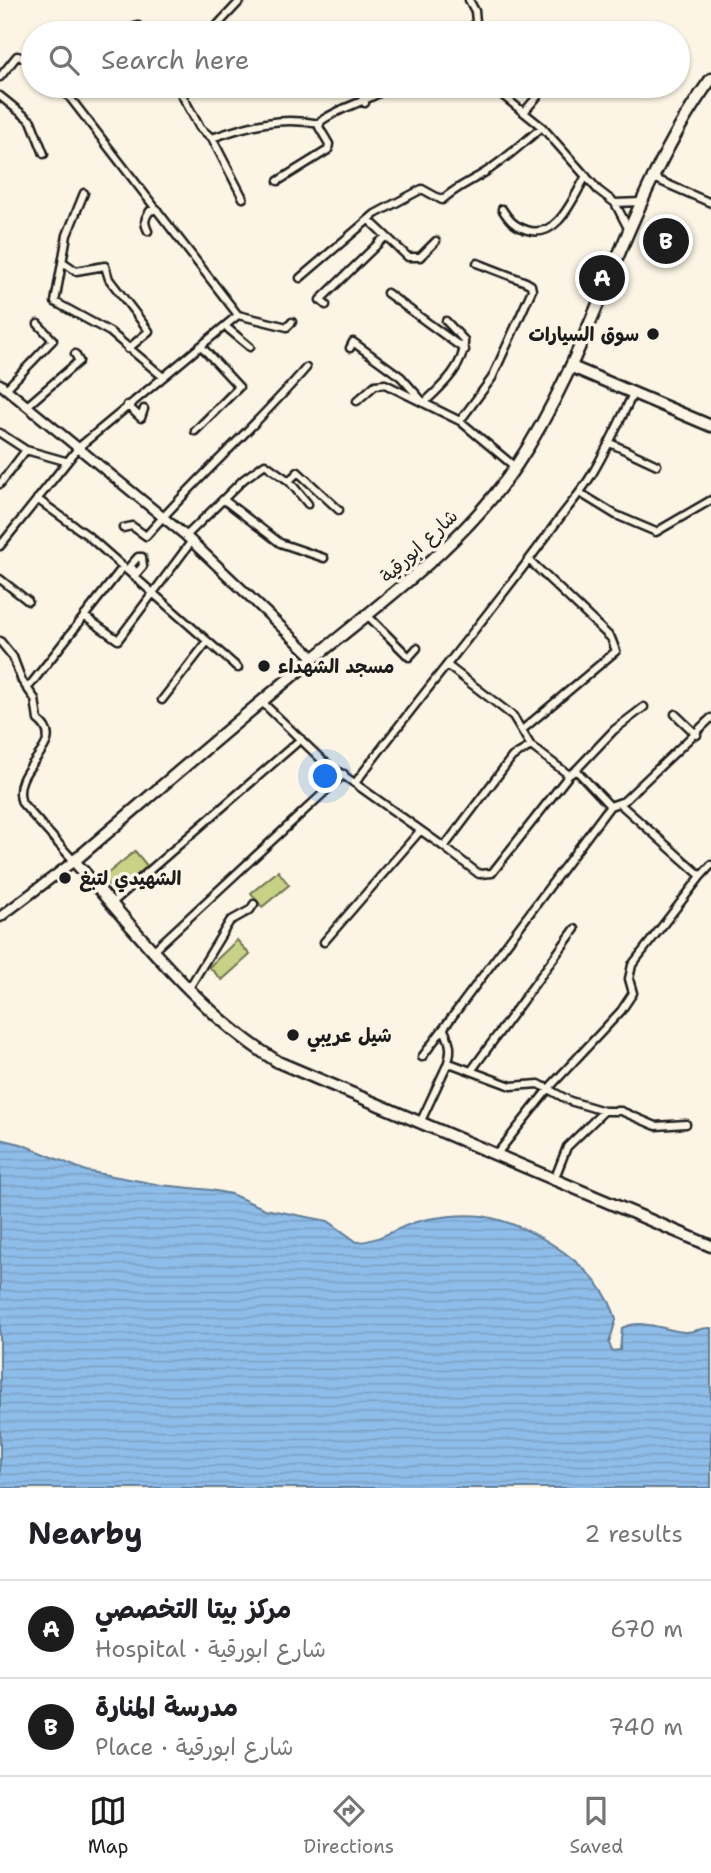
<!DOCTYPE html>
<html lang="en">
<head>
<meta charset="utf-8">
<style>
	body { margin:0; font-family:"Shantell Sans","Playpen Sans Arabic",sans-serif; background:#f6f6f6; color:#202124 }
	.you { position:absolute; left:326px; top:777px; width:24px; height:24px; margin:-18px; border:5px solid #fff; border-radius:50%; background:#1a73e8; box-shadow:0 0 0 10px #1a73e833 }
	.badge { display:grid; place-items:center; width:46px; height:46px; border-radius:50%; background:#1c1c1c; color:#fff; font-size:23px; font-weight:700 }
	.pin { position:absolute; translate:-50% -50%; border:4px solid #fff; box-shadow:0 2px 7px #0006 }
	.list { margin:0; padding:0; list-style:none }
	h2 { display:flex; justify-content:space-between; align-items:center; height:91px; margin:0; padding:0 28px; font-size:30px }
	h2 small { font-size:23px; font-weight:400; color:#757577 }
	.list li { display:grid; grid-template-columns:46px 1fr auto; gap:21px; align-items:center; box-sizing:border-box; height:98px; padding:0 28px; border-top:2px solid #e0e0e0 }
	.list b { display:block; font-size:26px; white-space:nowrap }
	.list p { margin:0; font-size:23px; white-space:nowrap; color:#757577 }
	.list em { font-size:23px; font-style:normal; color:#757577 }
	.icon { flex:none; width:38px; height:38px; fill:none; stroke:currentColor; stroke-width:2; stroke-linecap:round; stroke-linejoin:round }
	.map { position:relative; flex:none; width:711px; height:1488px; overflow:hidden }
	.search { position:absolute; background:#fff; box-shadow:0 2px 5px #0004; left:21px; right:21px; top:21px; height:77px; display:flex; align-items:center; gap:18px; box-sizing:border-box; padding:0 24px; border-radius:38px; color:#757577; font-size:26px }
	.sheet { height:287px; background:#fff }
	nav { display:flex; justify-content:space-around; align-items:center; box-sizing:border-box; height:98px; border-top:2px solid #e0e0e0; background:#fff; font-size:19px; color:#757577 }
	nav a { display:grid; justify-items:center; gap:4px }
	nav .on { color:#1c1c1c }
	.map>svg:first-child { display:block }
</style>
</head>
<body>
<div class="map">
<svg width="711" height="1488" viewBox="0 0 711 1488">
	<defs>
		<pattern id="water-rules" width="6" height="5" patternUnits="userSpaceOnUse" patternTransform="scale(1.75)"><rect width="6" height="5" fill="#8fbde9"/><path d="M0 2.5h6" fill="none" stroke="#7ba2c7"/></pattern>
	</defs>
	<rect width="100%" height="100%" fill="#fcf5e5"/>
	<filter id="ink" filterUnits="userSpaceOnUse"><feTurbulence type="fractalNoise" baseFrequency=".0143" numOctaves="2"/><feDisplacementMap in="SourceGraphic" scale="14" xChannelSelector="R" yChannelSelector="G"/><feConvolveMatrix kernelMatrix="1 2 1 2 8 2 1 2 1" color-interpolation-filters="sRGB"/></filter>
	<g filter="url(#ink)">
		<path fill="#c7d286" stroke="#727751" stroke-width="2" d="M135 851 148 867 117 894 102 878Z
			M278 871 289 885 262 907 251 893Z
			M237 940 250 955 222 980 209 967Z"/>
		<path fill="url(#water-rules)" stroke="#617d97" stroke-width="2" d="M0 1139 21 1144 86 1171 161 1185 211 1190 231 1194 265 1209 328 1221 357 1242C381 1242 404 1222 428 1219 445 1216 465 1214 482 1216 532 1224 604 1269 616 1320L609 1343 612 1351 620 1350 622 1328C643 1318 662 1330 684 1332 694 1333 701 1327 711 1328V1488H0Z"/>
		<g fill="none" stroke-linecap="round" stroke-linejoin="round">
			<defs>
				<path id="minor" d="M469 0 475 11 477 33
					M117 33 138 26 146 33
					M210 33 241 0
					M466 33 477 26
					M0 77 17 56 33 60
					M177 86 200 128 212 138 243 198
					M357 86 365 103
					M491 86 542 127 598 190 615 203 629 230
					M0 96 31 121 44 154
					M525 111 546 86
					M212 138C249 125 280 116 320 124
					M651 177 711 203
					M278 181 328 150 329 144 319 127 321 121C344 105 366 103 391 86
					M84 193 67 235 55 302 110 332 162 376
					M615 203 641 202
					M502 209C509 220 514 226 527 230 558 240 573 198 586 176
					M369 220 408 257H420L436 241
					M148 231C144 223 144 219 150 211L157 209
					M63 262 76 271 105 266 109 279 149 331 128 349
					M300 278 375 214 422 189 442 200C455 188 469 182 484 173 505 160 523 143 542 127
					M387 293 465 350
					M326 305 320 300 385 237
					M238 315 287 327 292 322
					M226 327 250 347
					M350 348 353 342 401 377 424 403C441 387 466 365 464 340L446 321
					M6 389 53 340 38 324
					M357 401 375 385 385 384 460 421 515 467
					M127 405 141 418 144 409
					M27 406 79 361 75 354
					M460 421 492 378 532 290 531 285 526 282 477 263
					M195 431 239 387 201 346
					M0 433 26 450 65 461
					M610 443 657 465
					M289 481 308 504
					M0 484 26 450
					M580 493 616 515 656 532 711 500
					M37 499 87 535 238 668
					M224 500 280 543 324 558
					M123 528 132 526 146 536C197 478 255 427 306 368
					M186 536 244 479 265 464 289 481 298 472 339 510
					M0 546 79 447 238 315 61 86
					M133 576 137 573 130 566 138 557H142L143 566 137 573
					M0 579 28 601
					M84 616 118 640 191 542
					M368 616 409 657 417 648
					M0 641 13 657 22 681 35 699 38 720C71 746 8 766 22 803L74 861
					M448 666 513 716 531 746
					M27 689 123 567
					M162 700 207 642
					M262 702 322 760 444 847 512 757 531 746 569 775 576 770 610 806 624 801 711 718
					M675 714 697 735
					M522 730 616 651 611 638 529 560
					M576 770 614 730 644 707
					M356 782C418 698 486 619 548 534 561 515 577 498 589 479 606 452 619 422 633 394
					M620 804 701 876 711 865
					M444 847 479 874 492 873 569 775
					M112 903 301 739
					M324 942 420 831
					M154 950 344 774
					M189 988 230 921 250 910 254 904
					M444 1030C451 1043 452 1051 447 1065
					M422 1057 610 806
					M471 1071 575 929
					M420 1123 447 1065 452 1064 511 1086 539 1084 570 1101 604 1111H621L656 1126 686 1124
					M496 1155 549 1088 621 1011 633 993 629 979 632 965 701 876
					M554 1180 567 1147 604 1111"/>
				<path id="secondary" d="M0 384 186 536 314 658
					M0 917 74 861"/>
				<path id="primary" d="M711 79C625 197 597 345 516 466 462 545 385 599 313 659 232 725 154 793 74 861 137 931 197 1012 278 1062L711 1246
					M572 367 711 426"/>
			</defs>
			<use href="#minor" stroke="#1c1c1c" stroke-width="11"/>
			<use href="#secondary" stroke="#1c1c1c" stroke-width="13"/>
			<use href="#primary" stroke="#1c1c1c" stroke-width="15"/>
			<use href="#minor" stroke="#fcf5e5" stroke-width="6"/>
			<use href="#secondary" stroke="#fcf5e5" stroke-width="8"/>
			<use href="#primary" stroke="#fcf5e5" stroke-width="10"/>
		</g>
	</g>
	<g fill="#1c1c1c" stroke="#fcf5e5" stroke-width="2.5">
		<circle cx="653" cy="334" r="7"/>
		<circle cx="264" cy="666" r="7"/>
		<circle cx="65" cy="878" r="7"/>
		<circle cx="293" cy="1035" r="7"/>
	</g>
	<g text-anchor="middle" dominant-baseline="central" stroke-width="7" stroke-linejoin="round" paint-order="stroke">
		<g font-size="19" font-weight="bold" fill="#1c1c1c" stroke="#fcf5e5" text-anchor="start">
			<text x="639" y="334" text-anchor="end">سوق السيارات</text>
			<text x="278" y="666">مسجد الشهداء</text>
			<text x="79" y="878">الشهيدي لتبغ</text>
			<text x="307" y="1035">شيل عريبي</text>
		</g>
		<g font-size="19" fill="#1c1c1c" stroke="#fcf5e5">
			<text transform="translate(419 546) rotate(-43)">شارع ابورقية</text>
		</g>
	</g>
</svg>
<div class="you"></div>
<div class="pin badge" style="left:602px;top:278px">A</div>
<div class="pin badge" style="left:666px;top:241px">B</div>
<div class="search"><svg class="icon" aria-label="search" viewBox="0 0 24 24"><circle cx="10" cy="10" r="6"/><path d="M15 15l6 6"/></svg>Search here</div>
</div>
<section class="sheet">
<h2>Nearby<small>2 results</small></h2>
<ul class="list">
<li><span class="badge">A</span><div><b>مركز بيتا التخصصي</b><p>Hospital · شارع ابورقية</p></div><em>670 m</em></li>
<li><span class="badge">B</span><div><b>مدرسة المنارة</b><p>Place · شارع ابورقية</p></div><em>740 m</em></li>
</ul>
</section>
<nav>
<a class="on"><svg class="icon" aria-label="map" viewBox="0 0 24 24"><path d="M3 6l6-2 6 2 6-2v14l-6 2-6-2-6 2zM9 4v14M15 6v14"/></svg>Map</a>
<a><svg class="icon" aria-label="directions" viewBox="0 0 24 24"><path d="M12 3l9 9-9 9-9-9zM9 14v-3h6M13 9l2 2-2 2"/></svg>Directions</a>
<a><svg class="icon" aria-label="saved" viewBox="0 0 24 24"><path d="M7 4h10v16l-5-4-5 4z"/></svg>Saved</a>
</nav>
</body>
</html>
